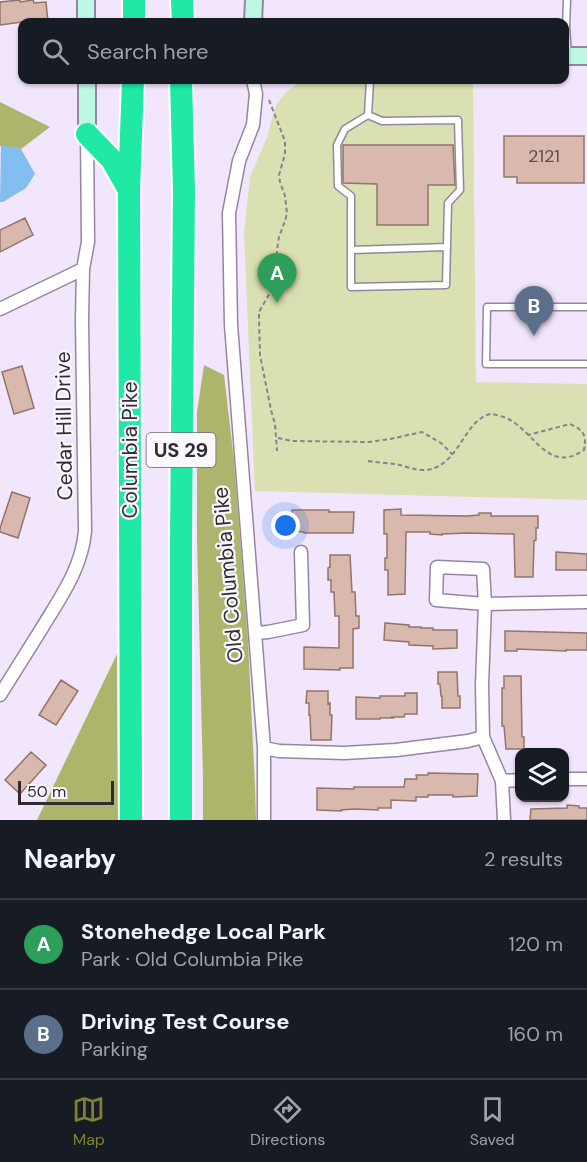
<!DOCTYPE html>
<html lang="en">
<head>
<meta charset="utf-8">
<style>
	body { margin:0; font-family:"DM Sans",sans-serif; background:#20242c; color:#f1f3f6 }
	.controls { position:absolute; right:18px; bottom:18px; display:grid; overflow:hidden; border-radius:12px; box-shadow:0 2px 4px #0004 }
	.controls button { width:54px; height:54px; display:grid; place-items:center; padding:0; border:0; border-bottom:2px solid #363941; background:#171b24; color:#f1f3f6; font:30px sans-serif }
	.scale { position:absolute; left:18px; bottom:15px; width:96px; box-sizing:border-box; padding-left:6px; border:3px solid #312b36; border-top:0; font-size:16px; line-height:21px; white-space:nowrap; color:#312b36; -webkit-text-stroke:4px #faf7fd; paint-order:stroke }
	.you { position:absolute; left:286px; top:526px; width:21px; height:21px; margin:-15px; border:4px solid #fff; border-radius:50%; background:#1a73e8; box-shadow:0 0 0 9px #1a73e833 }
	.badge { display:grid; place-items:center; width:39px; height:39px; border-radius:50%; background:#80832e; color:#fff; font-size:20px; font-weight:700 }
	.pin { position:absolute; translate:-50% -50px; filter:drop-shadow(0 2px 3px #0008) }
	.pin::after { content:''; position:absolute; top:32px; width:21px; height:18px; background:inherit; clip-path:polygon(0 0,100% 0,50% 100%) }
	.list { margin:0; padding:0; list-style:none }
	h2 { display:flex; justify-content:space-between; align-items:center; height:78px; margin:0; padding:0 24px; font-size:26px }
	h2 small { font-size:20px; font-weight:400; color:#9ea1a6 }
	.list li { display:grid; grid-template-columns:39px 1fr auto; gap:18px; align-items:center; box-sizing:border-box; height:90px; padding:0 24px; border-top:2px solid #363941 }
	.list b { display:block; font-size:22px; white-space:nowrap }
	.list p { margin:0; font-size:20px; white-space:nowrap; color:#9ea1a6 }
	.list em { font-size:20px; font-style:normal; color:#9ea1a6 }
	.icon { flex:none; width:33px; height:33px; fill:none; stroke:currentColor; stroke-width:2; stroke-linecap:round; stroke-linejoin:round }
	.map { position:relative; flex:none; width:587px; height:820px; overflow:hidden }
	.search { position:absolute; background:#171b24; box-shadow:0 2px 4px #0004; left:18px; right:18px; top:18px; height:66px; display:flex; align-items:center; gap:15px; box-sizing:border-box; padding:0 21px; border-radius:12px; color:#9ea1a6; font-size:22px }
	.sheet { height:258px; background:#171b24 }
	nav { display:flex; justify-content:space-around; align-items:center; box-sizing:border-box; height:84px; border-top:2px solid #363941; background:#171b24; font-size:16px; color:#9ea1a6 }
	nav a { display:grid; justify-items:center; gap:3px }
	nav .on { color:#80832e }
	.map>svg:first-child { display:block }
</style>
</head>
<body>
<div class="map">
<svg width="587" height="820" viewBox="0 0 587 820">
	<rect width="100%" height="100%" fill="#f2e6fc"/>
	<path fill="#dae0b1" d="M300 82 473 83 476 382 587 384V500L255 491 244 233 250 177 268 135 273 114 276 105 286 92Z"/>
	<path fill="#adb56d" d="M0 102 50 127 21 149 0 146Z
		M204 365 224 375 234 460 248 641 255 786 256 820H203V779L197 540V412Z
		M117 654 118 820H37Z"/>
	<path fill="#83bef0" d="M1 145 21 149 35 174 26 188 3 202H0Z"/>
	<path fill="#d9b9ae" stroke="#92746a" stroke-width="1.5" d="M20 0V2L33 0 34 3 46 2 48 22H22L0 25V2Z
		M504 136H584V183H517V177H504Z
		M343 145H453L455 185H428V225H377V184L343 183Z
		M25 218 33 235 0 252V230Z
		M22 366 34 408 14 414 2 372Z
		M12 492 30 498 18 538 0 532V528Z
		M401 509V515L467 516 479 515V513H491V516H538V528H536V540L534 541 533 577H515L514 534 467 533 442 534V535L430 534V532H406L405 594 388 595V570H385V558H387V534H384V510Z
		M292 510H329V512H354L353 533H304V532L292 531Z
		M556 552 587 554V570H556Z
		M330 555H350L352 592H355L356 616H359V628L353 629V668H340V670L304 669V647L339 648V616H335L334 592H331V580H328V568L330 567Z
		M385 623 409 625V627H421V628H433V630H457V648L433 649V646L409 645V642L384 640Z
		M505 631 587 633V650H566V651L517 649V651H505Z
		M438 672H457L458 696H460V708H442V696H441L440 684H438Z
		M504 676H521L522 737H524V749H506L504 726H502V688H504Z
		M61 680 78 691 56 725 39 715Z
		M307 691H328V704L330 703V715H332L331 740H311L310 715H309V703H306Z
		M405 693H417V714H405L404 717H392L393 718H380V719H356V697L380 698V696H405Z
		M31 752 46 765 20 794 5 780Z
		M428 773 478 774 477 796 453 797V795H428V797H416V801L391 800V808H378V810L354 809 341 810V811L317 810V788L354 789V787H404L405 779H417L416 775H428Z
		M567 805 579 806V808H587V820H530L531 809 567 808Z"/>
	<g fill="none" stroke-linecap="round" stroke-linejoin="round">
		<defs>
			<path id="lane" d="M567 0 566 28 568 56
				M368 115 382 121 458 120 460 190 448 203 446 285 351 287V196L338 186 337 145 345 129Z
				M368 115 370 80
				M351 250 447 247
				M587 307H487L486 364H587"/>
			<path id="street" d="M253 80 256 94 253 125 239 161 229 213 231 325 264 748V820
				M0 309 83 269
				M256 633 268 632 303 625 301 552
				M0 695C14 673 28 650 42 628 60 598 82 568 85 531L82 320 83 269 88 242 87 134
				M264 748 279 751 344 753 396 750 468 741 483 737
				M564 779H587
				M502 781 520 780
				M504 820 502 781 483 737 482 685 485 604 483 569 437 567 436 600 485 604 587 602"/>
			<path id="secondary" d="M86 0V22
				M253 22 254 0
				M564 56H587
				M87 80V134"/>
			<path id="highway" d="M182 0 183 22
				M134 22V0
				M181 80 184 190 181 542V820
				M87 134 112 160 129 190
				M131 820 129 190 133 80"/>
		</defs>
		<use href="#lane" stroke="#9486a0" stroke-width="9"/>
		<use href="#street" stroke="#9486a0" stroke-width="15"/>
		<use href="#secondary" stroke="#9486a0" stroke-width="20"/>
		<use href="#highway" stroke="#fff" stroke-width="26"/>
		<path stroke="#898090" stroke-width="2" stroke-dasharray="4.5 3" stroke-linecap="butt" d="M269 100 285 141V154L279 175 280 182 285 196 287 213 285 221 279 237 277 250 276 282 259 312V319L260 355 271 410 275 424 277 451
			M278 438 292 441 369 442 390 439 422 432 441 443 452 454
			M368 461C379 463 390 463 400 465 407 467 415 470 423 470 459 470 463 419 491 414 493 414 497 415 500 416 532 423 545 477 584 450 587 434 583 430 570 424L528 435"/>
		<use href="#lane" stroke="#fff" stroke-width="6"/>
		<use href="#street" stroke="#fff" stroke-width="12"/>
		<use href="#secondary" stroke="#bcf8e4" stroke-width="16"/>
		<use href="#highway" stroke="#20e8a5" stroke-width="22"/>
	</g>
	<g text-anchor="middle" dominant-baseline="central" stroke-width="4.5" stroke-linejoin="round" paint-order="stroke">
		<g font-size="18" fill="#5b4e54">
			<text x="544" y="156">2121</text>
		</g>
		<rect fill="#faf7fd" stroke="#6d6872" stroke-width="1.5" x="146.5" y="433" width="69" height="34" rx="4.5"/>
		<g font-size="20" font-weight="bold" fill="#312b36">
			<text x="181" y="450">US 29</text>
		</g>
		<g font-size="21" fill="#312b36" stroke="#faf7fd">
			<text transform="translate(64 426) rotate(-91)">Cedar Hill Drive</text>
			<text transform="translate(130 450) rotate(-90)">Columbia Pike</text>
			<text transform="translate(228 575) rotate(-95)">Old Columbia Pike</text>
		</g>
	</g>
</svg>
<div class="controls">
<button><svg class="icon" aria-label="layers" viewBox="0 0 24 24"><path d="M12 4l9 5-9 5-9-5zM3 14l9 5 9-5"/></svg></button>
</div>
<div class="scale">50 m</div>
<div class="you"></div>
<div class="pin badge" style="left:277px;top:303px;background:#2e9e5b">A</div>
<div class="pin badge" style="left:534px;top:336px;background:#5c6f8a">B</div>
<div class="search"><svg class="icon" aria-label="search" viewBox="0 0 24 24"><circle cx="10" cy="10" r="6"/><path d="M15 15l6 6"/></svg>Search here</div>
</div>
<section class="sheet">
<h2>Nearby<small>2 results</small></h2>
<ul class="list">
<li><span class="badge" style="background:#2e9e5b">A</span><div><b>Stonehedge Local Park</b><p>Park · Old Columbia Pike</p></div><em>120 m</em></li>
<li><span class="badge" style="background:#5c6f8a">B</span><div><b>Driving Test Course</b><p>Parking</p></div><em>160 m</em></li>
</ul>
</section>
<nav>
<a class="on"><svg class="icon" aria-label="map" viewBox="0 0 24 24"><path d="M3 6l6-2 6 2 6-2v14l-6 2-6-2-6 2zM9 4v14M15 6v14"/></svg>Map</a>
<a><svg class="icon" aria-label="directions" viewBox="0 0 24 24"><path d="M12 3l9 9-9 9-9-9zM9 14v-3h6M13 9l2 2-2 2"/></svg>Directions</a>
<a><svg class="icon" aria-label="saved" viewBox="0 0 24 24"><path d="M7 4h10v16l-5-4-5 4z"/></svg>Saved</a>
</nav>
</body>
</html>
